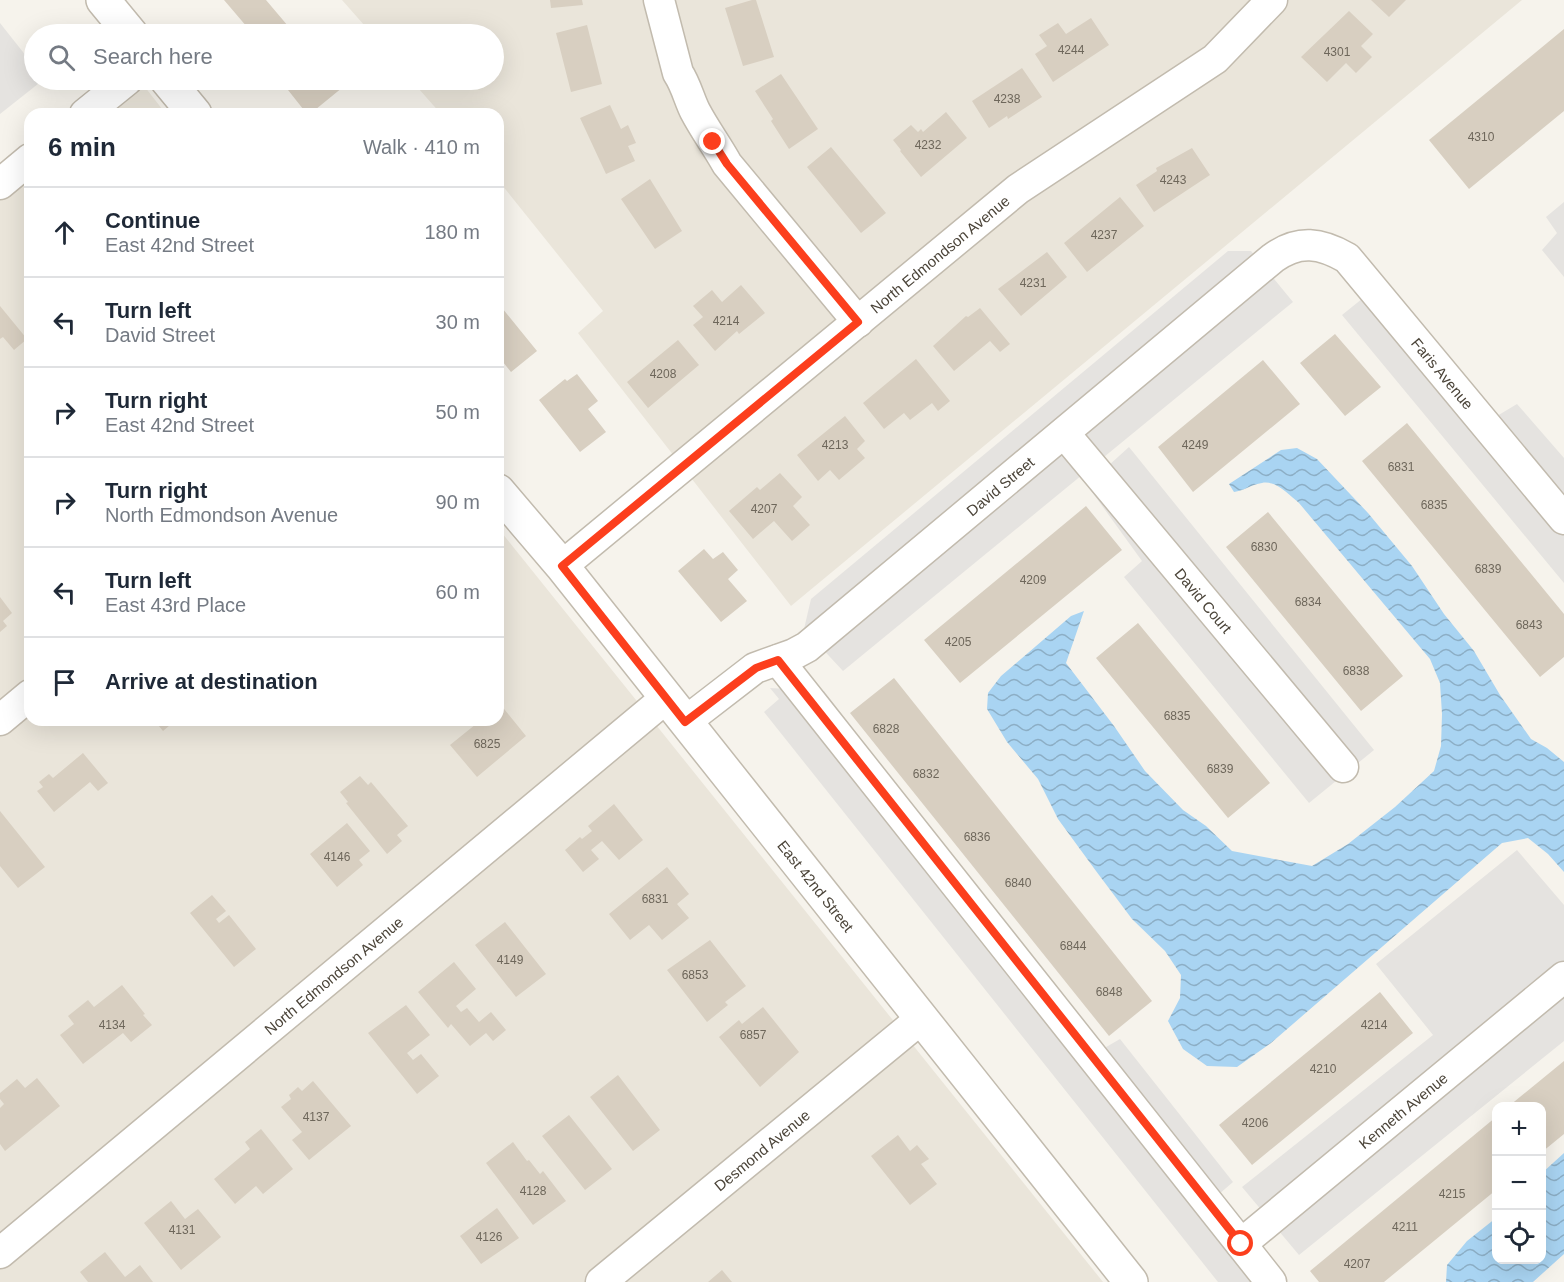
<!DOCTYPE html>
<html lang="en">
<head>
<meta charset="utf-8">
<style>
	body { margin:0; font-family:Helvetica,sans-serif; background:#f2f2f3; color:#1f2937 }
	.controls { position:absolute; right:18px; bottom:18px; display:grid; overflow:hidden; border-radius:12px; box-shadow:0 6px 24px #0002 }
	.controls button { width:54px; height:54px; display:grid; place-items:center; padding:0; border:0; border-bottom:2px solid #e0e1e3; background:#fff; color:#1f2937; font:30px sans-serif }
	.stop { position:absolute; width:18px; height:18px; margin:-14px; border:4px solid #fc3f1d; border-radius:50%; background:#fff }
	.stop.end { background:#fc3f1d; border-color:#fff; box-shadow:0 2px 6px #0008 }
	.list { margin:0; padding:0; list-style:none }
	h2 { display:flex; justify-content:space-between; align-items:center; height:78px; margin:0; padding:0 24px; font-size:26px }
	h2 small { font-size:20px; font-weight:400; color:#747a83 }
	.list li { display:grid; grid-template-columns:39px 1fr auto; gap:18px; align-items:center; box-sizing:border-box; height:90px; padding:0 24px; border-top:2px solid #e0e1e3 }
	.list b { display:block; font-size:22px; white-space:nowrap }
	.list p { margin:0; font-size:20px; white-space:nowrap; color:#747a83 }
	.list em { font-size:20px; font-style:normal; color:#747a83 }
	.icon { flex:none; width:33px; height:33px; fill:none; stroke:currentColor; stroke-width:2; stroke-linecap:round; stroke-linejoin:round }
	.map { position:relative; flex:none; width:1564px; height:1282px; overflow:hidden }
	.search { position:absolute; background:#fff; box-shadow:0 6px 24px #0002; left:24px; top:24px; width:480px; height:66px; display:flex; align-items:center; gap:15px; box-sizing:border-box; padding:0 21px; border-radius:33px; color:#747a83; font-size:22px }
	.panel { position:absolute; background:#fff; box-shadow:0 6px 24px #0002; left:24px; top:108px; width:480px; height:618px; border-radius:18px }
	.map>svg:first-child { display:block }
</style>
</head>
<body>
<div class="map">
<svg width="1564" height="1282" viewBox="0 0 1564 1282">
	<defs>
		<pattern id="water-waves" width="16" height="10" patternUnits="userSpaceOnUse" patternTransform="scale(1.5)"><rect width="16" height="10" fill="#a9d4f2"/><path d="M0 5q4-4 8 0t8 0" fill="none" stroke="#8caec5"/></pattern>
	</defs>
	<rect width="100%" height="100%" fill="#f6f3ec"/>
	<path fill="#eae5da" d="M342 0H1522L791 606 578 333 603 311 498 180V114H441L411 80H494V34H372Z
		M141 82 166 114H103Z
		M30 174V720H498V528L1103 1282H0V199Z"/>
	<path fill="#e5e3e0" d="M0 23 34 66V80H43L0 114Z
		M1564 202V277L1542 250 1557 233 1546 217Z
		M1228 251H1251L1293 302 843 671 804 629 811 599Z
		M1383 282 1497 416 1517 404 1564 458V583L1342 315Z
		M1129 447 1374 750 1309 803 1124 577 1142 561 1087 485Z
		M770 688 824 691 1101 1050 1120 1039 1233 1182 1218 1195 1287 1282H1218L764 712 779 699Z
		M1517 850 1564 905V1041L1299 1255 1242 1187 1433 1035 1376 964Z"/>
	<path fill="url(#water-waves)" d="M1297 448 1317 459 1368 513 1412 566 1444 614 1474 651 1500 695 1531 739 1547 748 1564 762V872L1548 854 1528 838 1502 843 1271 1043 1237 1067 1207 1066 1183 1049 1168 1021 1180 998 1181 975 1165 951 1132 919 1096 871 1058 819 1038 779 1007 742 987 709 988 693 1001 676 1071 616 1084 611 1066 663 1114 726 1145 771 1183 810 1206 826 1232 851 1312 866 1348 844 1395 807 1434 771 1441 746 1442 714 1440 683 1430 659 1299 503C1289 495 1276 480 1262 483 1252 484 1244 491 1234 492L1229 484 1281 450Z
		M1564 1153V1254L1533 1282H1446L1447 1265 1467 1241 1496 1218V1260H1542V1173Z"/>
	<path fill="#d8cfc1" d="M224 0H266L288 26 279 34H253Z
		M550 0H582L583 5 551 8Z
		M752 0H756L774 57 743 66 725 8Z
		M1371 0H1406L1389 17Z
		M1349 11 1373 34 1361 46 1372 57 1356 73 1346 63 1327 82 1301 57Z
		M1091 18 1109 45 1053 82 1035 54 1047 46 1039 35 1058 23 1066 34Z
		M587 25 602 84 571 92 556 33Z
		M1564 29V111L1469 189 1429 140Z
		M1022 68 1042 97 1008 119 1007 116 989 128 972 101Z
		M781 74 818 129 789 149 771 121 773 119 755 91Z
		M283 80H345L348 83 310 114H307L288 90 290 89Z
		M610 105 621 129 628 125 636 143 628 146 635 161 606 174 580 118Z
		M946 112 967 138 921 177 900 151 901 150 893 140 911 125 918 132 921 129 923 132Z
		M831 147 886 213 861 233 807 167Z
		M1192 148 1210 175 1154 212 1136 185 1157 171 1156 168Z
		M650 179 682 231 655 249 621 199Z
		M1120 197 1144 226 1087 272 1064 243Z
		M1047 252 1067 277 1021 316 998 289Z
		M741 285 765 313 739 334 737 331 715 351 693 325 703 317 693 306 712 290 722 302Z
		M498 303 537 351 511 372 498 356Z
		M0 306 27 339 14 350 3 337 0 339Z
		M980 308 1010 344 1000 352 990 341 954 371 933 346 966 316 968 317Z
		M1335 334 1381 387 1345 416 1300 363Z
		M678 340 699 365 648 408 627 382Z
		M916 359 950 401 938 411 932 403 910 420 904 413 884 429 863 403Z
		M1263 360 1300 404 1193 492 1158 447Z
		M577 374 598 401 588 409 606 432 580 452 539 400 565 379 567 381Z
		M845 416 865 441 857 449 865 458 839 480 830 470 818 481 797 455Z
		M1407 423 1564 614V657L1540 677 1362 461Z
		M780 473 802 497 793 506 810 525 792 541 774 521 753 539 729 511 757 487 760 490Z
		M1086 506 1122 550 960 683 924 640Z
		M1268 512 1403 676 1361 711 1226 547Z
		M704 549 713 559 723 552 738 570 728 579 747 601 721 622 678 571Z
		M0 597 12 613 3 621 7 626 0 632Z
		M1138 623 1270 783 1228 818 1096 658Z
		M894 678 1152 1001 1109 1036 850 713Z
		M500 704 526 736 477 777 450 745 481 720H498V706Z
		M154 720H176L163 731Z
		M83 753 108 783 98 791 90 782 54 812 37 791 43 787 39 782 49 774 53 778Z
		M360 776 368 785 371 782 408 826 397 835 402 841 387 854 346 803 348 802 340 792Z
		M614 804 643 840 619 860 602 841 591 850 599 859 583 872 565 850 580 837 582 839 592 831 588 826Z
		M0 811 45 867 18 888 0 866Z
		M347 823 370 851 359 860 363 865 337 887 310 854Z
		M667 867 689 894 677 904 689 918 662 940 649 925 630 940 609 914Z
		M212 895 226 911 216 919 219 923 229 915 256 949 234 967 190 913Z
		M505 922 546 974 516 997 475 945Z
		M710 940 746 986 725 1002 728 1005 707 1022 667 970Z
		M454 962 476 989 456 1006 461 1012 467 1008 479 1022 491 1012 506 1030 493 1041 486 1033 470 1046 451 1024 448 1028 418 992Z
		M122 985 145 1014 143 1015 152 1025 131 1042 123 1033 83 1064 60 1035 74 1024 68 1016 88 1000 94 1007Z
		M1380 992 1413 1033 1252 1165 1219 1125Z
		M406 1005 430 1035 407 1053 413 1060 421 1054 439 1076 417 1094 368 1033Z
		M763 1007 799 1052 760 1087 719 1037 739 1020 742 1024Z
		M1564 1061V1134L1542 1152V1106H1509Z
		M618 1075 660 1130 633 1151 590 1097Z
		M37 1078 60 1106 5 1151 0 1144V1108L4 1104 0 1099V1093L17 1079 25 1088Z
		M313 1081 351 1126 309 1160 292 1140 302 1132 281 1107 291 1099 289 1095 298 1087 302 1091Z
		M569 1115 612 1169 585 1190 542 1136Z
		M1496 1117V1190L1384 1282H1319L1310 1271Z
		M261 1129 293 1169 263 1194 256 1186 235 1204 214 1179 250 1149 245 1142Z
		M898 1135 910 1151 917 1145 929 1159 921 1164 937 1184 910 1205 871 1156Z
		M513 1142 527 1161 529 1160 540 1174 543 1171 566 1201 533 1225 486 1163Z
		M171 1201 185 1219 198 1209 221 1237 181 1270 144 1223Z
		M497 1208 519 1238 481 1264 460 1236Z
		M105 1252 125 1277 140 1265 153 1282H88L80 1272Z
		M722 1270 732 1282H708Z"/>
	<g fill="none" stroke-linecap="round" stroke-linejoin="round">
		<defs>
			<g id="minor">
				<path d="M659 0 678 73C686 85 689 99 695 111 705 130 717 146 727 164L858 322"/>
				<path d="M85 114 127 80"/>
				<path d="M0 184 30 159"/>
				<path id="s1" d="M1064 433 1343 767"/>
				<path id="s2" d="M562 566 1018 189 1215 59 1272 0"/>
				<path d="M778 660 1271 1282"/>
				<path d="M0 720 30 695"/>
				<path id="s3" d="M685 722 755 668 794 654 807 647 1273 258C1299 239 1321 243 1347 258L1564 519"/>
				<path id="s4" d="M1241 1244 1564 977"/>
				<path id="s5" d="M0 1253 666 698"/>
				<path id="s6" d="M601 1282 922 1018"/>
			</g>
			<g id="tertiary">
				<path d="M103 0 131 34"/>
				<path d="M167 80 195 114"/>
				<path id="s7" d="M498 491 562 566 1131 1282"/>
			</g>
		</defs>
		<use href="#minor" stroke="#c2bbae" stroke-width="33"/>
		<use href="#tertiary" stroke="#c2bbae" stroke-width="36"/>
		<use href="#minor" stroke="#fff" stroke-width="30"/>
		<use href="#tertiary" stroke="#fff" stroke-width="33"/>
	</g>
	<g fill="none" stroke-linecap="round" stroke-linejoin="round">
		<path stroke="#fc3f1d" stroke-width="8" d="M713 142 727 164 858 322 562 566 685 722 756 668 778 660 1241 1244"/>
	</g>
	<g text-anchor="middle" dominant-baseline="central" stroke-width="5" stroke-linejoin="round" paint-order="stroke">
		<g font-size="12" fill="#6e675b">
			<text x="1071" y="50">4244</text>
			<text x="1337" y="52">4301</text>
			<text x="1007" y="99">4238</text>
			<text x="1481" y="137">4310</text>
			<text x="928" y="145">4232</text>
			<text x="1173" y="180">4243</text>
			<text x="1104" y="235">4237</text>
			<text x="1033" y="283">4231</text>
			<text x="726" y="321">4214</text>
			<text x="663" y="374">4208</text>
			<text x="835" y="445">4213</text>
			<text x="1195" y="445">4249</text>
			<text x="1401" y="467">6831</text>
			<text x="1434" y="505">6835</text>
			<text x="764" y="509">4207</text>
			<text x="1264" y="547">6830</text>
			<text x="1488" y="569">6839</text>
			<text x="1033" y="580">4209</text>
			<text x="1308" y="602">6834</text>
			<text x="1529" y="625">6843</text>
			<text x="958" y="642">4205</text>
			<text x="1356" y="671">6838</text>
			<text x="1177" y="716">6835</text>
			<text x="886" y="729">6828</text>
			<text x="487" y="744">6825</text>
			<text x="1220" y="769">6839</text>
			<text x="926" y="774">6832</text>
			<text x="977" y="837">6836</text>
			<text x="337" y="857">4146</text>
			<text x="1018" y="883">6840</text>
			<text x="655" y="899">6831</text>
			<text x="1073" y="946">6844</text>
			<text x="510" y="960">4149</text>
			<text x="695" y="975">6853</text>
			<text x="1109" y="992">6848</text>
			<text x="112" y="1025">4134</text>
			<text x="1374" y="1025">4214</text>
			<text x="753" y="1035">6857</text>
			<text x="1323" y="1069">4210</text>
			<text x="316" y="1117">4137</text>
			<text x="1255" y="1123">4206</text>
			<text x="533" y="1191">4128</text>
			<text x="1452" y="1194">4215</text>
			<text x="1405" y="1227">4211</text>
			<text x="182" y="1230">4131</text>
			<text x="489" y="1237">4126</text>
			<text x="1357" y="1264">4207</text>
		</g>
		<g font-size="15" fill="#4b4439" stroke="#fff">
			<text stroke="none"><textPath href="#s2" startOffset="490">North Edmondson Avenue</textPath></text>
			<text stroke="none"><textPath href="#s3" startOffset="981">Faris Avenue</textPath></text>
			<text stroke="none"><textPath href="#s3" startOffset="396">David Street</textPath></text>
			<text stroke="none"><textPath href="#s1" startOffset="218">David Court</textPath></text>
			<text stroke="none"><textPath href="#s7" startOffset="507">East 42nd Street</textPath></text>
			<text stroke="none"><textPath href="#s5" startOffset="434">North Edmondson Avenue</textPath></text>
			<text stroke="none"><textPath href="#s4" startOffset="210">Kenneth Avenue</textPath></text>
			<text stroke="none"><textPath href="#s6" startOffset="208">Desmond Avenue</textPath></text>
		</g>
	</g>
</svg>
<div class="controls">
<button>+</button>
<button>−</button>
<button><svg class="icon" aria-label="locate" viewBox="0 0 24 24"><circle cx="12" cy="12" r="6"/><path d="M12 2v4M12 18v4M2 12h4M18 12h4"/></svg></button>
</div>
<div class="stop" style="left:1241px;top:1244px"></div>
<div class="stop end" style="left:713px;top:142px"></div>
<div class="search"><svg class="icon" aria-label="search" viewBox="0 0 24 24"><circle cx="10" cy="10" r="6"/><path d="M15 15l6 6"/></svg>Search here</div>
<section class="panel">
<h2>6 min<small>Walk · 410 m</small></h2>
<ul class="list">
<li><svg class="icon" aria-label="ahead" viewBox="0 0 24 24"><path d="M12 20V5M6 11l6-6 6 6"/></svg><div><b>Continue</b><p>East 42nd Street</p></div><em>180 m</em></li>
<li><svg class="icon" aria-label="left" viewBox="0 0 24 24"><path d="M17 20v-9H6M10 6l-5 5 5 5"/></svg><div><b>Turn left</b><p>David Street</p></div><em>30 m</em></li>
<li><svg class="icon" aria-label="right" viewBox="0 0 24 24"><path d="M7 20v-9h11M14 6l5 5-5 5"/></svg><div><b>Turn right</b><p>East 42nd Street</p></div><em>50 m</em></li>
<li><svg class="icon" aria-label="right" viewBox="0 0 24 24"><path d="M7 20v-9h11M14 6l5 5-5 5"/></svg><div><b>Turn right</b><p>North Edmondson Avenue</p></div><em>90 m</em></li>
<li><svg class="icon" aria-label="left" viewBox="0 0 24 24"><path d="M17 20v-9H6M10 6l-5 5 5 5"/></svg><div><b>Turn left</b><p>East 43rd Place</p></div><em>60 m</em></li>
<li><svg class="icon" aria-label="arrive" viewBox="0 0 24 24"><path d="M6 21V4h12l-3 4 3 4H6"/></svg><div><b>Arrive at destination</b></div></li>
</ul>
</section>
</div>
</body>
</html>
